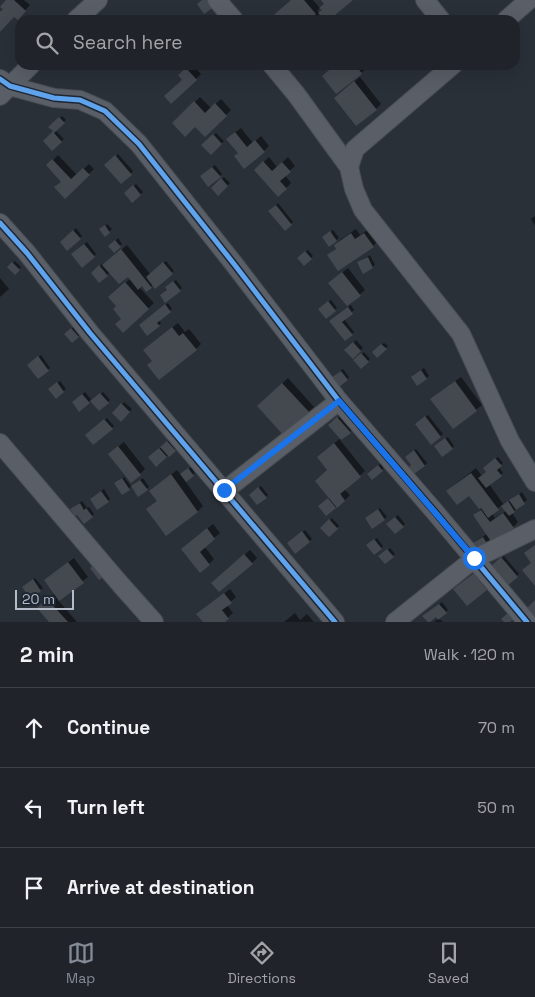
<!DOCTYPE html>
<html lang="en">
<head>
<meta charset="utf-8">
<style>
	body { margin:0; font-family:"Space Grotesk",sans-serif; background:#2d3036; color:#f1f3f6 }
	.scale { position:absolute; left:15px; bottom:12px; width:59px; box-sizing:border-box; padding-left:5px; border:2px solid #b4bcc9; border-top:0; font-size:14px; line-height:18px; white-space:nowrap; color:#b4bcc9; -webkit-text-stroke:4px #1d2633; paint-order:stroke }
	.stop { position:absolute; width:15px; height:15px; margin:-11px; border:4px solid #1a73e8; border-radius:50%; background:#fff }
	.stop.end { background:#1a73e8; border-color:#fff; box-shadow:0 1px 5px #0008 }
	.list { margin:0; padding:0; list-style:none }
	h2 { display:flex; justify-content:space-between; align-items:center; height:65px; margin:0; padding:0 20px; font-size:21px }
	h2 small { font-size:16px; font-weight:400; color:#a2a4a8 }
	.list li { display:grid; grid-template-columns:32px 1fr auto; gap:15px; align-items:center; box-sizing:border-box; height:80px; padding:0 20px; border-top:1px solid #3d4147 }
	.list b { display:block; font-size:19px; white-space:nowrap }
	.list em { font-size:16px; font-style:normal; color:#a2a4a8 }
	.icon { flex:none; width:28px; height:28px; fill:none; stroke:currentColor; stroke-width:2; stroke-linecap:round; stroke-linejoin:round }
	.map { position:relative; flex:none; width:535px; height:622px; overflow:hidden }
	.search { position:absolute; background:#20242a; box-shadow:0 5px 20px #0002; left:15px; right:15px; top:15px; height:55px; display:flex; align-items:center; gap:12px; box-sizing:border-box; padding:0 18px; border-radius:15px; color:#a2a4a8; font-size:19px }
	.sheet { height:305px; background:#20242a }
	nav { display:flex; justify-content:space-around; align-items:center; box-sizing:border-box; height:70px; border-top:1px solid #3d4147; background:#20242a; font-size:14px; color:#a2a4a8 }
	nav a { display:grid; justify-items:center; gap:2px }
	nav .on { color:#848b96 }
	.map>svg:first-child { display:block }
</style>
</head>
<body>
<div class="map">
<svg width="535" height="622" viewBox="0 0 535 622">
	<rect width="100%" height="100%" fill="#2a3038"/>
	<path fill="#0007" fill-rule="evenodd" d="M8 0H24L30 5 18 18 15 15 0 31V14L4 9Z
		M292 0H313L320 8 317 11 320 13 323 10 326 4 323 0H351L327 20H270Z
		M184 16 188 20H180Z
		M190 65H193L201 74 196 79H184L180 75Z
		M336 65H365L367 68 336 93Z
		M360 77 381 104 376 109 341 93Z
		M200 97 211 108 221 99 231 110 205 136 195 125 174 123Z
		M62 116 66 120 55 130 64 139 52 149 44 141 54 131 50 127Z
		M241 128 253 143 261 136 269 146 264 151 239 153 233 134Z
		M216 133 224 141 211 154 203 145Z
		M118 154 133 171 121 183 106 165Z
		M58 155 77 175 89 164 94 169 65 197 62 181 48 165Z
		M269 157 277 167 288 157 295 166 285 175 291 183 278 196 255 170Z
		M215 165 222 174 220 176 204 174Z
		M224 177 230 183 218 194 212 188Z
		M136 184 143 192 132 201 126 193Z
		M278 203 293 222 285 229 270 211Z
		M535 216V225L531 219Z
		M107 224 112 229 105 235 103 227Z
		M76 228 82 236 68 249 62 242Z
		M356 229 360 235 369 229 378 241 373 246 329 255 337 248 335 245 340 240Z
		M333 230 339 238 329 245 326 235Z
		M118 238 122 244 114 251 110 246Z
		M87 242 96 254 94 256 75 252Z
		M127 245 150 274 166 261 174 271 154 284 147 290 142 285 139 287 154 303 123 331 122 318 118 306 115 292 131 278 128 275 110 272 100 281 92 273 102 264 103 265Z
		M308 250 313 256 304 265 298 258Z
		M370 255 375 265 364 272 359 262Z
		M15 261 21 267 15 273 9 267Z
		M348 268 365 290 347 305 335 278Z
		M0 278 9 289 0 297Z
		M176 280 182 288 180 290H168V285Z
		M331 300 337 308 327 317 320 309Z
		M168 303 172 309 159 320 161 323 159 325 143 323Z
		M351 305 354 310 344 319 354 332 346 340 333 319Z
		M178 323 185 332 189 329 201 344 196 349 153 360 150 345Z
		M74 326 81 334 73 341 66 334Z
		M356 340 363 348 353 357 346 350Z
		M384 343 388 346 377 356 373 352Z
		M364 352 370 359 361 367 355 360Z
		M41 355 50 368 38 377 31 363Z
		M424 368 429 376 417 384 412 377Z
		M343 369 349 377 347 380 335 376Z
		M461 377 482 405 453 428 432 399 437 394Z
		M288 378 314 407 309 412 264 401Z
		M60 381 66 389 56 397 52 387Z
		M85 392 92 401 103 392 110 400 99 409 91 400 89 402 76 400Z
		M124 402 132 409 121 420 113 413Z
		M428 415 443 434 431 443 418 422Z
		M340 416 352 430 340 440 365 471 344 489 350 495 345 500 337 489V506L326 514 322 504 330 497 328 470 323 452 341 438 330 425Z
		M107 418 114 426 94 443 89 433Z
		M448 437 454 446 452 448 438 444Z
		M170 439 177 448 156 465 150 457Z
		M124 442 145 469 140 474 115 449Z
		M416 449 427 463 425 465H412L409 455Z
		M498 457 503 463 499 467 503 473 489 484 504 505 522 492 527 500 512 513 518 522 513 527 488 544 476 541 487 534 475 516 481 509 469 494 453 486 476 468 482 476 488 472 487 465ZM502 505 506 511 495 518 492 513Z
		M380 464 384 468 373 478 369 474Z
		M191 467 195 473 185 481 203 506 198 511 166 534 158 500 151 491 156 486 177 470 181 475Z
		M124 477 131 486 129 489 118 481Z
		M143 478 149 487 147 489 135 484Z
		M261 486 268 495 266 497 253 493Z
		M104 489 110 499 108 501 93 497Z
		M82 501 87 508 89 507 94 514 92 516 77 513 74 507Z
		M380 508 387 517 384 519 369 516Z
		M398 515 405 524 403 526 390 522Z
		M332 518 339 526 329 535 322 528Z
		M213 524 220 533 204 546 214 559 209 564 188 544Z
		M305 530 312 539 295 552 291 541Z
		M377 538 383 546 381 549 370 543Z
		M390 548 395 554 385 563 380 556Z
		M250 550 257 558 252 563 217 578Z
		M504 556 519 574 508 584 492 567Z
		M74 558 88 577 58 600 77 622H51L44 603 55 593 45 580Z
		M479 569 491 584 486 589 460 584Z
		M35 578 43 588 40 590 26 585Z
		M230 589 236 597 227 605 233 613 223 622H204L203 609Z
		M442 602 448 610 439 618 443 622H434L438 618 436 615 426 614Z
		M295 613 300 620 307 614 314 622H284Z"/>
	<path fill="#444950" d="M6 0H14L26 11 18 20 14 17 0 32V12L3 9 0 7Z
		M202 0H209L214 7 204 14 197 4Z
		M291 0H304L316 14 313 16 316 20H268Z
		M321 0H353L329 20H324L318 13 322 10 319 8 324 4Z
		M335 65H356L362 74 336 94 322 76Z
		M186 68 197 80 171 104 164 96 182 80 178 75Z
		M354 81 377 110 356 126 334 98Z
		M194 101 205 113 215 103 227 116 205 137 195 127 185 137 172 123Z
		M59 117 65 123 54 133 62 142 52 151 43 141 53 131 48 127Z
		M235 132 247 147 255 140 265 152 244 169 234 156 238 153 226 139Z
		M213 134 222 144 211 155 201 145Z
		M115 155 132 175 121 184 104 165Z
		M52 159 71 179 83 168 90 175 65 199 54 187 61 182 46 165Z
		M263 161 272 171 282 162 291 172 280 181 287 189 278 197 254 170Z
		M212 167 221 177 208 187 200 176Z
		M221 178 228 186 218 196 211 188Z
		M133 185 141 195 132 203 124 193Z
		M276 205 292 225 285 231 268 211Z
		M105 225 110 233 105 237 99 229Z
		M73 230 81 239 67 251 60 242Z
		M330 231 337 241 329 247 322 237Z
		M351 233 355 239 364 233 374 247 338 271 327 255 336 249 334 245Z
		M115 240 121 247 114 253 108 246Z
		M84 244 95 257 82 268 71 254Z
		M121 249 152 288 146 292 142 286 138 290 128 277 119 284 102 265Z
		M305 251 312 259 304 266 297 258Z
		M368 257 373 268 363 274 357 262Z
		M12 262 20 270 15 275 7 267Z
		M163 262 173 274 155 289 146 277Z
		M99 265 108 276 99 283 91 273Z
		M342 272 361 296 347 306 328 283Z
		M173 281 181 291 165 303 160 295 167 290 165 287Z
		M125 282 149 309 123 333 115 324 121 319 113 309 116 306 108 297Z
		M328 301 336 311 326 319 318 309Z
		M165 304 171 312 157 323 160 326 147 336 139 325Z
		M348 307 353 314 342 322 353 335 345 341 329 321Z
		M172 327 179 336 183 333 197 350 159 380 147 365 152 361 143 350Z
		M71 328 79 337 72 343 64 334Z
		M353 342 361 351 353 359 344 350Z
		M381 344 387 349 377 358 372 352Z
		M361 353 369 362 361 369 353 360Z
		M38 356 49 371 38 379 27 365Z
		M421 370 427 379 417 386 411 377Z
		M341 371 348 380 339 387 331 378Z
		M455 381 477 411 453 429 430 399Z
		M57 382 64 392 56 399 48 389Z
		M282 383 310 413 284 436 257 406Z
		M100 393 109 403 99 411 90 401Z
		M82 394 90 403 79 412 72 402Z
		M121 403 130 412 121 422 112 413Z
		M425 416 441 437 431 445 415 424Z
		M337 417 351 433 341 440 328 425Z
		M104 419 113 429 93 445 85 435Z
		M445 438 453 449 442 457 434 446Z
		M167 441 176 451 169 457 160 447Z
		M334 443 361 477 340 494 345 501 337 508 315 481 327 470 317 457Z
		M118 446 141 475 131 483 108 454Z
		M159 448 167 457 156 467 148 457Z
		M414 450 425 466 414 474 409 467 411 465 405 457Z
		M495 458 502 466 497 470 502 476 486 488 478 478 486 472 483 468Z
		M378 465 383 471 372 480 367 474Z
		M188 468 194 476 186 482 180 474Z
		M471 473 499 510 488 518 481 508 479 509 469 496 457 505 446 491Z
		M171 474 198 512 166 536 146 509 157 501 149 491Z
		M122 478 130 490 122 495 114 483Z
		M140 480 148 490 138 497 131 486Z
		M258 487 267 498 257 505 249 495Z
		M101 491 109 502 97 510 90 499Z
		M519 494 525 504 516 510 509 500Z
		M328 498 336 508 326 516 318 506Z
		M508 501 515 512 509 516 501 506Z
		M80 503 84 510 86 508 93 517 84 524 77 515 75 516 70 509Z
		M378 509 385 520 372 529 365 518Z
		M481 510 490 522 503 513 514 528 492 543 473 515Z
		M395 517 404 527 395 534 386 524Z
		M329 519 338 529 329 537 320 528Z
		M207 528 215 539 200 552 210 565 200 573 181 549Z
		M302 531 310 542 295 554 287 543Z
		M483 537 488 545 479 552 473 543Z
		M374 539 382 549 374 555 366 545Z
		M535 545V586L522 570 531 563 524 553Z
		M387 549 394 557 385 564 378 556Z
		M244 554 253 564 219 592 211 583Z
		M501 557 518 577 507 586 490 567Z
		M68 562 84 583 59 601 44 580Z
		M95 564 104 576 99 580 90 568Z
		M474 573 487 590 467 606 453 589Z
		M33 579 41 591 31 599 22 587Z
		M224 593 232 603 222 610 229 619 225 622H203L196 614Z
		M47 599 68 622H49L37 608Z
		M535 600V615L533 617 526 609Z
		M439 604 447 613 438 620 436 617 430 622H428L422 616Z
		M508 613 513 619 510 622H504L501 619Z"/>
	<g fill="none" stroke-linecap="round" stroke-linejoin="round">
		<defs>
			<path id="street" d="M217 0 234 20
				M425 0 441 20
				M76 20 98 0
				M506 20 529 0
				M272 65 296 94 349 167
				M453 65 355 149 349 167 354 189 363 210 461 334 510 441 535 482
				M0 79 10 86 54 98 80 100 105 111 139 144 234 264 339 401 435 512 527 622
				M0 96 31 65
				M0 223 27 253 90 333 335 622
				M0 443 121 585 154 622
				M224 491 339 401
				M395 622 474 559 535 529"/>
		</defs>
		<use href="#street" stroke="#484c53" stroke-width="20"/>
		<use href="#street" stroke="#5a5e66" stroke-width="18"/>
		<defs>
			<path id="cycleway" d="M0 79 10 86 54 98 80 100 105 111 139 144 234 264 339 401 435 512 527 622
				M0 223 27 253 90 333 335 622"/>
		</defs>
		<use href="#cycleway" stroke="#1d2633" stroke-width="8"/>
		<use href="#cycleway" stroke="#60a3ed" stroke-width="5"/>
	</g>
	<g fill="none" stroke-linecap="round" stroke-linejoin="round">
		<path stroke="#1a73e8" stroke-width="6" d="M224 490 339 401 474 558"/>
	</g>
</svg>
<div class="scale">20 m</div>
<div class="stop" style="left:474px;top:558px"></div>
<div class="stop end" style="left:224px;top:490px"></div>
<div class="search"><svg class="icon" aria-label="search" viewBox="0 0 24 24"><circle cx="10" cy="10" r="6"/><path d="M15 15l6 6"/></svg>Search here</div>
</div>
<section class="sheet">
<h2>2 min<small>Walk · 120 m</small></h2>
<ul class="list">
<li><svg class="icon" aria-label="ahead" viewBox="0 0 24 24"><path d="M12 20V5M6 11l6-6 6 6"/></svg><div><b>Continue</b></div><em>70 m</em></li>
<li><svg class="icon" aria-label="left" viewBox="0 0 24 24"><path d="M17 20v-9H6M10 6l-5 5 5 5"/></svg><div><b>Turn left</b></div><em>50 m</em></li>
<li><svg class="icon" aria-label="arrive" viewBox="0 0 24 24"><path d="M6 21V4h12l-3 4 3 4H6"/></svg><div><b>Arrive at destination</b></div></li>
</ul>
</section>
<nav>
<a class="on"><svg class="icon" aria-label="map" viewBox="0 0 24 24"><path d="M3 6l6-2 6 2 6-2v14l-6 2-6-2-6 2zM9 4v14M15 6v14"/></svg>Map</a>
<a><svg class="icon" aria-label="directions" viewBox="0 0 24 24"><path d="M12 3l9 9-9 9-9-9zM9 14v-3h6M13 9l2 2-2 2"/></svg>Directions</a>
<a><svg class="icon" aria-label="saved" viewBox="0 0 24 24"><path d="M7 4h10v16l-5-4-5 4z"/></svg>Saved</a>
</nav>
</body>
</html>
